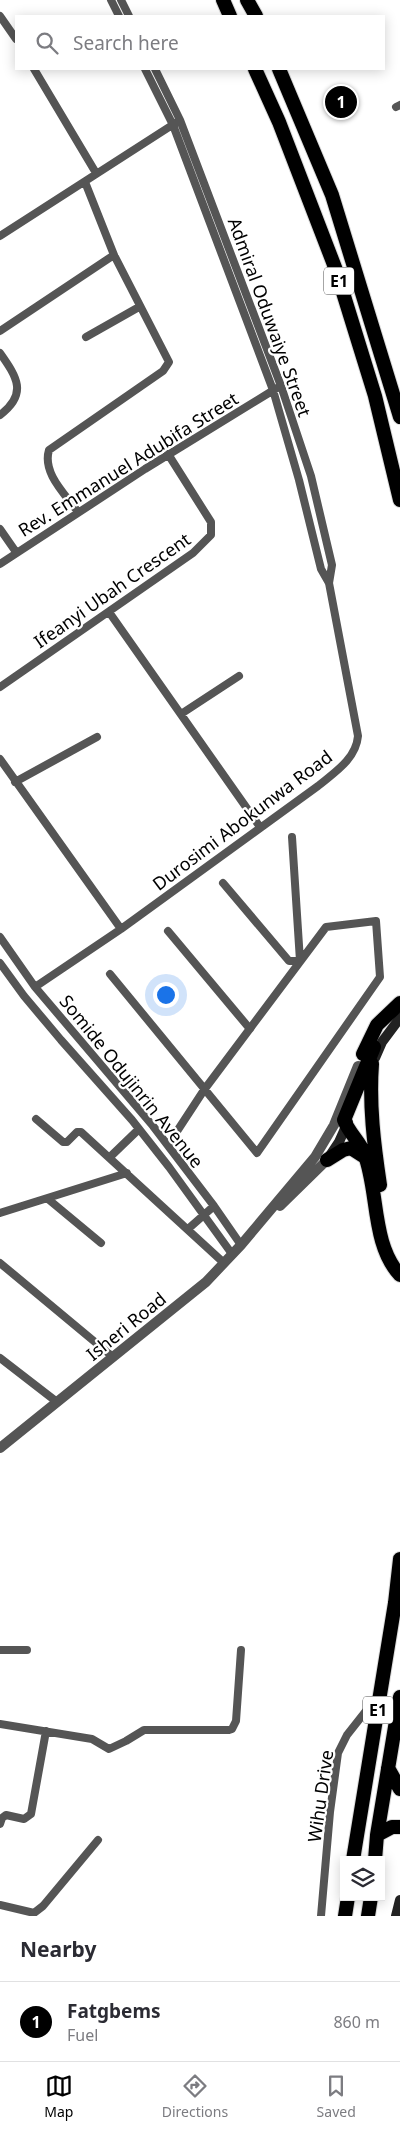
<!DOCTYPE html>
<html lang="en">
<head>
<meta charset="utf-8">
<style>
	body { margin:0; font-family:"Noto Sans",sans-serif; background:#f7f7f7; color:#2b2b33 }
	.controls { position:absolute; right:15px; bottom:15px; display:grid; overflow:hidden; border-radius:0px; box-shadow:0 2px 12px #0003 }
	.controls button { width:45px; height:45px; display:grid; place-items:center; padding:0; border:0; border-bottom:1px solid #e1e1e2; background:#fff; color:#2b2b33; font:25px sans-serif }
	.you { position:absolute; left:165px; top:994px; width:18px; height:18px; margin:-12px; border:4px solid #fff; border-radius:50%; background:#1a73e8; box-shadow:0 0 0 8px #1a73e833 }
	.badge { display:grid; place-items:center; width:32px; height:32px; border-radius:50%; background:#000; color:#fff; font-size:16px; font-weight:700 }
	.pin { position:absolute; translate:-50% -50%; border:2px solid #fff; box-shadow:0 1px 5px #0006 }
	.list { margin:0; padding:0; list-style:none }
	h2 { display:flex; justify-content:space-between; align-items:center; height:65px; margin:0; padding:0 20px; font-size:21px }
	h2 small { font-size:16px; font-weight:400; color:#7c7c81 }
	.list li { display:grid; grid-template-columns:32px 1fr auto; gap:15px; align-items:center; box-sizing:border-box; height:80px; padding:0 20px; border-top:1px solid #e1e1e2 }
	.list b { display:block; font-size:19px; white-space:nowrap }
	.list p { margin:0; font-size:16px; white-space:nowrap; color:#7c7c81 }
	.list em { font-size:16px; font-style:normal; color:#7c7c81 }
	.icon { flex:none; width:28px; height:28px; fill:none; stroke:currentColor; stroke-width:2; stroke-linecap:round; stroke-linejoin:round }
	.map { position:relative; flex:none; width:400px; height:1916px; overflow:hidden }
	.search { position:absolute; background:#fff; box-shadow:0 2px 12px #0003; left:15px; right:15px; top:15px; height:55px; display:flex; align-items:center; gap:12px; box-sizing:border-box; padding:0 18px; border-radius:0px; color:#7c7c81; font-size:19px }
	.sheet { height:145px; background:#fff }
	nav { display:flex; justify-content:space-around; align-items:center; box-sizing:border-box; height:70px; border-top:1px solid #e1e1e2; background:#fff; font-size:14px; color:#7c7c81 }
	nav a { display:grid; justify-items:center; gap:2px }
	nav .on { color:#000 }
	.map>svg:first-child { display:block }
</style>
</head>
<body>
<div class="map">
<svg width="400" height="1916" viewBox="0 0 400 1916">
	<rect width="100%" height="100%" fill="#fff"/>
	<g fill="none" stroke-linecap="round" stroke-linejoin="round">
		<defs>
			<path id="motorway" d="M223 0 230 16
				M247 0 256 16
				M255 69 279 122 336 270 375 396 400 500
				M279 69 332 195 400 417
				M374 1047 344 1120C349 1133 360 1142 364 1153 379 1190 371 1244 400 1275
				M363 1054 377 1025 400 1003
				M372 1064C369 1105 374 1145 380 1185
				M327 1160 343 1150 351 1148 365 1157
				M388 1768 400 1789
				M377 1835 392 1827H400
				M353 1860 395 1603 400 1559
				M375 1860 377 1835 400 1697
				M345 1916 348 1897
				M368 1916 371 1897"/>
		</defs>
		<use href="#motorway" stroke="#dbdbdb" stroke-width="16"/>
		<path stroke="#555" stroke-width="8" d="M111 0 119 16
			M121 0 129 16
			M0 16 16 39
			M34 69 96 173
			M155 69 180 120 281 386 311 476 332 565 329 583
			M396 107 400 105
			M0 236 177 122
			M0 331 114 255
			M86 337 139 307
			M0 353C17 377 28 394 0 415
			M78 512C65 494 42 473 49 450L163 371 169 362 114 255 85 182
			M0 529 16 552
			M0 564 145 469 277 388
			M109 612 260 827
			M0 687 193 553 211 535V522L168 454
			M181 714 239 676
			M0 759 121 929
			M15 782 97 737
			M223 883 289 961H300L292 837
			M168 931 250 1029
			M0 937 35 987 153 1126 214 1206 241 1245
			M0 963 24 996 61 1040 132 1120 169 1167 232 1254
			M110 974 257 1153 380 977 376 921 326 927 204 1090 168 1145
			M35 987 121 929 318 786C335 772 356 759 358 736L329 583 321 569 299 480 273 390 173 125 145 69
			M36 1119 63 1142H67L77 1132H81L224 1263
			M110 1157 139 1129
			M48 1199 101 1243
			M0 1213 127 1173
			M188 1229 214 1206
			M0 1263 113 1357
			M0 1358 57 1402
			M0 1650H27
			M0 1724 92 1739 109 1749 126 1741 144 1730H229L232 1729 236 1721 241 1650
			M0 1824 2 1818 6 1815 24 1819 31 1814 46 1731
			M0 1905 34 1913 43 1906 98 1840
			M321 1916 330 1812 338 1753 347 1735 377 1697"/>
		<path stroke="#555" stroke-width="10" d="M280 1206 327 1160
			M0 1448 206 1282 241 1245 315 1157 334 1125 358 1066"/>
		<path stroke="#222" stroke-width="10" d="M375 1058 382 1042 400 1018
			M329 1157 339 1142 348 1122
			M396 1916 400 1900"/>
		<use href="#motorway" stroke="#000" stroke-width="14"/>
	</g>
	<g text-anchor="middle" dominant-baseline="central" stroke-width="4.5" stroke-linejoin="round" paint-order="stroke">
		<g fill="#fff" stroke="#4c4c4c" stroke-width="1">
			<rect x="324" y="267.5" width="30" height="27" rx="4"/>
			<rect x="363" y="1696.5" width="30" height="27" rx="4"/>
		</g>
		<g font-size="16" font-weight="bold" fill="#000">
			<text x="339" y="281">E1</text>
			<text x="378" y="1710">E1</text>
		</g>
		<g font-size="18" fill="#000" stroke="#fff">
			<text transform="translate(270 317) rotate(70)">Admiral Oduwaiye Street</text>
			<text transform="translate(128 464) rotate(-32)">Rev. Emmanuel Adubifa Street</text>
			<text transform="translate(112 590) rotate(-35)">Ifeanyi Ubah Crescent</text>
			<text transform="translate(242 820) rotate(-37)">Durosimi Abokunwa Road</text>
			<text transform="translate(132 1081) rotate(51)">Somide Odujinrin Avenue</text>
			<text transform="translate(126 1326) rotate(-39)">Isheri Road</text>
			<text transform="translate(320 1796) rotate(-82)">Wihu Drive</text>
		</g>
	</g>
</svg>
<div class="controls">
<button><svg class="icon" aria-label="layers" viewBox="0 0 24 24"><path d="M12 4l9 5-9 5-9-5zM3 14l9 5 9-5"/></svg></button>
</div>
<div class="you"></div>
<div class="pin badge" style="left:341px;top:102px">1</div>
<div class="search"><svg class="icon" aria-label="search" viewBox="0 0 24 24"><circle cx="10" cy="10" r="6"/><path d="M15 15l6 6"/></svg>Search here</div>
</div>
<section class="sheet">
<h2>Nearby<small></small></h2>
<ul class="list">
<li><span class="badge">1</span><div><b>Fatgbems</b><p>Fuel</p></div><em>860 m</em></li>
</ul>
</section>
<nav>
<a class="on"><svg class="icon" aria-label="map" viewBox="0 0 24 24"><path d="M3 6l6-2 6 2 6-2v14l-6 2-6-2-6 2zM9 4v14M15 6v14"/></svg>Map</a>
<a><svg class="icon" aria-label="directions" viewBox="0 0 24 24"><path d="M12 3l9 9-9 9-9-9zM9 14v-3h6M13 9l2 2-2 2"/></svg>Directions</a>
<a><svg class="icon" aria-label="saved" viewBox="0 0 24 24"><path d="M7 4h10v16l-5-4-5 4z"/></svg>Saved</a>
</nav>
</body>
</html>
